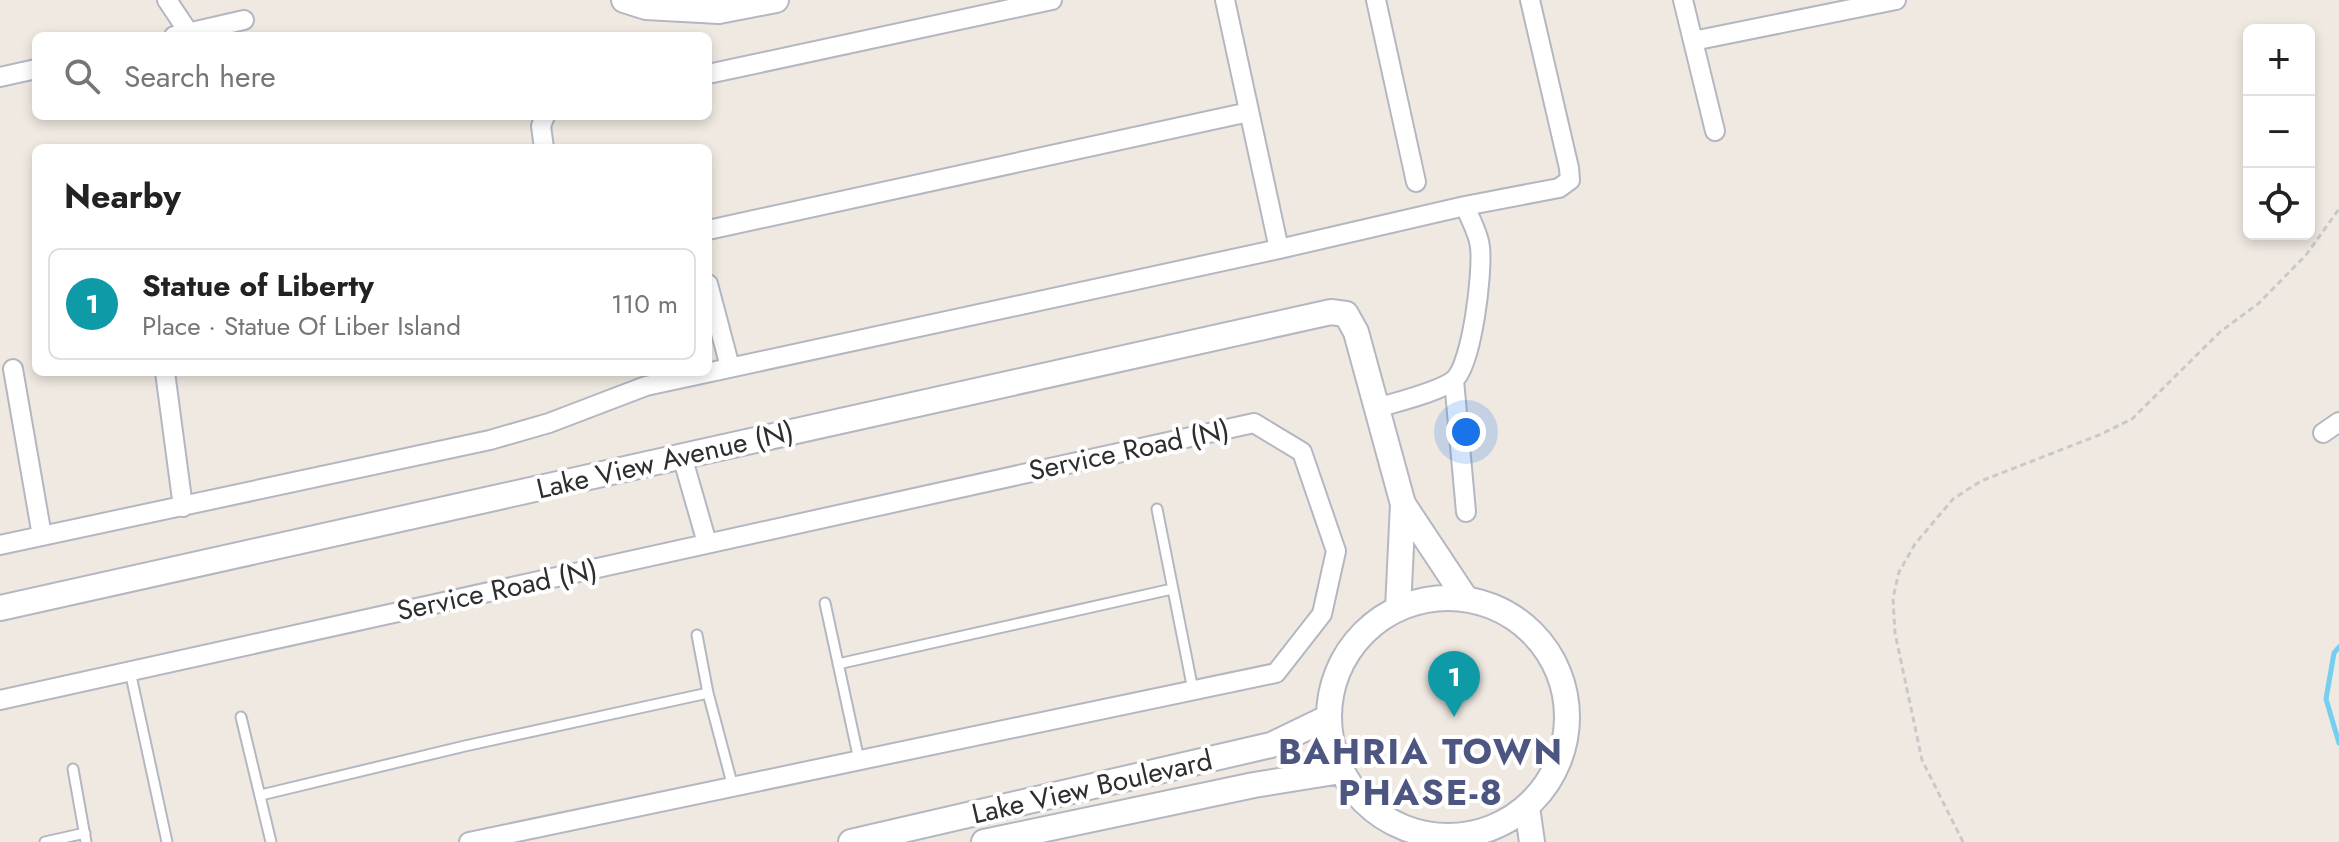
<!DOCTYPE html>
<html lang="en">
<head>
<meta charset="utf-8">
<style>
	body { margin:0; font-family:Jost,sans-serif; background:#f2f2f2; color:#222 }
	.controls { position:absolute; right:24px; top:24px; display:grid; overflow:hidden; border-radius:12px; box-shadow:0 4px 12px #0003 }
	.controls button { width:72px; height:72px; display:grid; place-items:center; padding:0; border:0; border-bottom:2px solid #e0e0e0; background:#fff; color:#222; font:40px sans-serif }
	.you { position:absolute; left:1466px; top:432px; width:28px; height:28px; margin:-20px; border:6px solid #fff; border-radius:50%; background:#1a73e8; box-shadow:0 0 0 12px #1a73e833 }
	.badge { display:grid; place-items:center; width:52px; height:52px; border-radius:50%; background:#111827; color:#fff; font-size:26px; font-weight:700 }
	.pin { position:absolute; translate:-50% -66px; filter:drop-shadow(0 2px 4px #0008) }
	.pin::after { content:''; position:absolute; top:42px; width:28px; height:24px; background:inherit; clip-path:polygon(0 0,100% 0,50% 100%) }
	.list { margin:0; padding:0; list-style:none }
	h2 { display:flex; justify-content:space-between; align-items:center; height:104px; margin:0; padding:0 32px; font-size:34px }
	h2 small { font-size:26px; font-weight:400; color:#767676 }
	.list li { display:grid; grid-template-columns:52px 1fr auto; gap:24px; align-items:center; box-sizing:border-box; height:112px; margin:0 16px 16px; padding:0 16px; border:2px solid #e0e0e0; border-radius:12px }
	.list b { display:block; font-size:30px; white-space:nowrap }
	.list p { margin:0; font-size:26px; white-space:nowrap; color:#767676 }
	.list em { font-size:26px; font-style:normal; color:#767676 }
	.icon { flex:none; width:44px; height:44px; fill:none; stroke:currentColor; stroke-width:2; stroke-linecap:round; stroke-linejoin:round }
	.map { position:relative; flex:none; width:2339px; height:842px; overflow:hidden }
	.search { position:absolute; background:#fff; box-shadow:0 4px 12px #0003; left:32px; top:32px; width:680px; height:88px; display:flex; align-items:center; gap:20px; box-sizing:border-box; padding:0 28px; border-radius:12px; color:#767676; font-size:30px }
	.panel { position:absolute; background:#fff; box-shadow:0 4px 12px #0003; left:32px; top:144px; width:680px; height:232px; border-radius:12px }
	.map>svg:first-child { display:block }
</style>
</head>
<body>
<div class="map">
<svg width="2339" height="842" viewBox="0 0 2339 842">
	<rect width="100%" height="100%" fill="#efe9e1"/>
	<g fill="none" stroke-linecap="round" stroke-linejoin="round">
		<path stroke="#75cff0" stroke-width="5" d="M2339 647 2334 653 2326 699 2339 743"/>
		<defs>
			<path id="lane" d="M1157 509 1193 690
				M825 603 859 760
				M697 635 708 693 733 787
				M838 664 1172 589
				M130 671 167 842
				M241 717 271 842
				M73 769 86 842
				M261 795 465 746 708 693
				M45 842 85 833"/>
			<path id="street" d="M167 0 189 33
				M1225 0 1279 249
				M1376 0 1416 182
				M1683 0 1715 131
				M174 36 244 20
				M1693 41 1896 0
				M708 74 1052 0
				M0 77 36 69
				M544 148 541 126 545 116
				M708 230 1249 112
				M708 284 730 367
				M13 369 42 536
				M165 372 183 507
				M1454 380 1466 512
				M1377 408C1396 402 1439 392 1454 380 1472 365 1483 272 1480 247 1479 234 1470 219 1465 206
				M2323 433 2339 422
				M682 456 707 543
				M0 545 490 440 549 423 646 386 1279 249 1465 206 1559 188 1570 180 1569 168 1530 0
				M0 700 1254 423 1302 452 1336 551 1322 614 1276 673 469 842"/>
			<path id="secondary" d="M624 0 646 7 719 11 776 0
				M1329 717a119 119 0 1 1 238 0a119 119 0 1 1-238 0Z
				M0 608 1331 312 1346 314 1356 332 1403 504 1466 599
				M1398 609 1403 504
				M1527 807 1532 842
				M851 842 1271 745 1329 717
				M984 842 1254 785 1341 771"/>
		</defs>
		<use href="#lane" stroke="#b4b7c1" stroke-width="13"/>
		<use href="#street" stroke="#b4b7c1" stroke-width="22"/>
		<use href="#secondary" stroke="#b4b7c1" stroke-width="28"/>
		<path stroke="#c9c9c9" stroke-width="3" stroke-dasharray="6 4" stroke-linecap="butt" d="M1963 842 1922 760 1895 633 1893 598 1899 572 1915 544 1953 499 1981 481 2099 435 2132 419 2220 332 2259 303 2306 255 2339 209"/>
		<use href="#lane" stroke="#fff" stroke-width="9"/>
		<use href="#street" stroke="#fff" stroke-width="18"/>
		<use href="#secondary" stroke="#fff" stroke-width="24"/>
	</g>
	<g text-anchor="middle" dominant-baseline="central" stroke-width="8" stroke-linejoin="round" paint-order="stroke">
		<g font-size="28" fill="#2e2e2e" stroke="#fff">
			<text transform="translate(1129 450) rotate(-12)">Service Road (N)</text>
			<text transform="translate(665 460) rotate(-13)">Lake View Avenue (N)</text>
			<text transform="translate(497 590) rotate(-12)">Service Road (N)</text>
			<text transform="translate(1092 787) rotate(-13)">Lake View Boulevard</text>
		</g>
		<g font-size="36" font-weight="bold" letter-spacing="2" fill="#4d5680" stroke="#fff">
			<text x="1421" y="751">BAHRIA TOWN<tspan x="1421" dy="41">PHASE-8</tspan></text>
		</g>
	</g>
</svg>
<div class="controls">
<button>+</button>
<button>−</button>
<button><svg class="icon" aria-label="locate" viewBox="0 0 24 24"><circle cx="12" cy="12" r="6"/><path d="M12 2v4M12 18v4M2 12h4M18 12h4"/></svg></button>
</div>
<div class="you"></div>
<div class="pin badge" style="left:1454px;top:717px;background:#0f9aa8">1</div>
<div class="search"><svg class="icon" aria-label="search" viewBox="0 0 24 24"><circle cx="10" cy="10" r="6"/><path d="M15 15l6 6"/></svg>Search here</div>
<section class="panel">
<h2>Nearby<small></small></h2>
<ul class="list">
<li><span class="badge" style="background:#0f9aa8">1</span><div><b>Statue of Liberty</b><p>Place · Statue Of Liber Island</p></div><em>110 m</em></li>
</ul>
</section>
</div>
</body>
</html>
